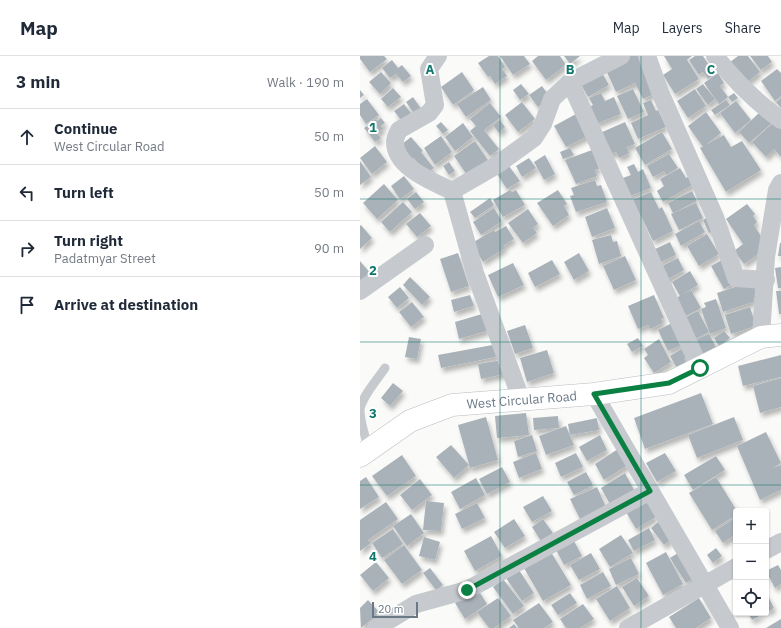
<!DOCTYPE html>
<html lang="en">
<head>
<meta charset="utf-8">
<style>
	body { margin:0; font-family:"IBM Plex Sans",sans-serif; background:#f6f6f7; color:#1f2937 }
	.controls { position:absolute; right:12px; bottom:12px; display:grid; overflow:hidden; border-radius:4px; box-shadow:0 1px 3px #0004 }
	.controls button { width:36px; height:36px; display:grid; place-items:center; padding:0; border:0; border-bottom:1px solid #e0e1e3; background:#fff; color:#1f2937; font:20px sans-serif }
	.scale { position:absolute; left:12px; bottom:10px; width:46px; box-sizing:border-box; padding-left:4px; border:2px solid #6a7888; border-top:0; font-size:11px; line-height:14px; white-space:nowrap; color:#6a7888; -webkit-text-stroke:3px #fff; paint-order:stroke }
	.stop { position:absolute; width:12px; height:12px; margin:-9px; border:3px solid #0b8043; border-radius:50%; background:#fff }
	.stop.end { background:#0b8043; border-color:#fff; box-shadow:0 1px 4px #0008 }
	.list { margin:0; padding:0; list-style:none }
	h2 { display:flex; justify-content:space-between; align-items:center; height:52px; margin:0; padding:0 16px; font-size:17px }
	h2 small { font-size:13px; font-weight:400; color:#747a83 }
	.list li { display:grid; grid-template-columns:26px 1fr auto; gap:12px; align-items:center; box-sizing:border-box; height:56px; padding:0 16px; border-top:1px solid #e0e1e3 }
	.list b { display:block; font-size:15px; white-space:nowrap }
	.list p { margin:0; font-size:13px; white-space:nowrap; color:#747a83 }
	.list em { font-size:13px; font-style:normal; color:#747a83 }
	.icon { flex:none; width:22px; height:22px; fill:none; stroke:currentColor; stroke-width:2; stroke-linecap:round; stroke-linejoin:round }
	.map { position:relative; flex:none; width:421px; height:572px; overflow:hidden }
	header { display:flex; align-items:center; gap:24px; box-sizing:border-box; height:56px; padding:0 20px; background:#fff; border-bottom:1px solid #e0e1e3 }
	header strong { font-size:19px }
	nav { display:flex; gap:22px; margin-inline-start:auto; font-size:14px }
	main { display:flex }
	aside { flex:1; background:#fff }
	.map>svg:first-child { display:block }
</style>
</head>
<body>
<header>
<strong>Map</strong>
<nav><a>Map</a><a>Layers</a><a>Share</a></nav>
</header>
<main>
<aside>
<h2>3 min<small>Walk · 190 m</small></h2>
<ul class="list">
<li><svg class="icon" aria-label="ahead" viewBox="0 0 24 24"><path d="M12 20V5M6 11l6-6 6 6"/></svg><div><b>Continue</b><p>West Circular Road</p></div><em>50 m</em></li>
<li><svg class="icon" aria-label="left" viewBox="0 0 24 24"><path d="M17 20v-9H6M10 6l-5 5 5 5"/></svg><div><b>Turn left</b></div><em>50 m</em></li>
<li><svg class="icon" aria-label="right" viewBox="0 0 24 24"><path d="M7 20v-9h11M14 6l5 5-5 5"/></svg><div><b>Turn right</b><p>Padatmyar Street</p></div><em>90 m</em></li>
<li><svg class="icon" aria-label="arrive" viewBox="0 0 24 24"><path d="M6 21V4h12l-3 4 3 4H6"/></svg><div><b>Arrive at destination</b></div></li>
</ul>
</aside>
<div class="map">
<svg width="421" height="572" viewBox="0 0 421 572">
	<defs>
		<filter id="shadow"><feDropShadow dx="2.5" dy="4.5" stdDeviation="2" flood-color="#0004"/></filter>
	</defs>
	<rect width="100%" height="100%" fill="#fafaf8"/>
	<path fill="#aab2b9" filter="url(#shadow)" d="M0 0H24L27 3 10 16 0 3Z
		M129 0H138L145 11 142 13 147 20 135 28 130 20 128 21 118 7Z
		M140 0H164L170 8 153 19Z
		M178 0H200L206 9 186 24 172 5Z
		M204 0H220L210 8Z
		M270 0H278L294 38 283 43 275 27 256 36 245 12Z
		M304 0H332L327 4 339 23 315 38 303 19 312 13Z
		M335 0H343L355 18 348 23 343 16 339 19 329 4Z
		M378 0H388L400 16 385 28 369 7Z
		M390 0H408L412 6 401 14Z
		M32 4 38 12 42 9 51 20 43 26 36 18 30 22 22 12Z
		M417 13 421 17V40L415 45 401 25Z
		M241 15 249 29 228 41 220 27Z
		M21 16 31 27 20 38 9 26Z
		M102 16 114 34 93 49 81 31Z
		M358 17 364 27 360 30 368 41 359 48 344 27Z
		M161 28 169 38 160 44 153 34Z
		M343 28 355 43 348 49 336 33Z
		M182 30 190 41 178 51 169 39Z
		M123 31 131 44 106 61 97 48Z
		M33 32 41 41 28 51 21 43Z
		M273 33 284 56 268 63 257 40Z
		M335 33 346 50 328 62 317 45Z
		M0 34 4 39 0 42Z
		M241 37 245 45 254 41 261 58 236 68 229 51 233 49 229 42Z
		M374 37 378 42 372 46 368 41Z
		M53 41 62 54 55 59 46 46Z
		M421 42V52L416 46Z
		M7 43 19 59 6 68 0 59V48Z
		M291 44 296 55 298 54 306 71 278 83 271 67 288 59 283 47Z
		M366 44 370 49 355 59 351 54Z
		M376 45 391 64 375 77 360 57Z
		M162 46 175 63 158 76 145 59Z
		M130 47 141 61 124 74 139 93 130 100 110 75 116 70 110 63Z
		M44 48 54 61 44 68 34 55Z
		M402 54 413 66 389 87 379 76Z
		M346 56 361 77 343 91 328 70Z
		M216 58 228 80 206 91 194 70Z
		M21 62 25 67 21 70 23 73 17 77 21 82 15 86 4 72 16 63 17 65Z
		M140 64 145 71 139 77 133 69Z
		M81 66 88 74 83 78 76 70Z
		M265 66 275 88 267 91 269 97 259 102 256 96 249 99 240 77Z
		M414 66 421 73V101L414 93 406 101 392 86Z
		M103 67 113 81 95 95 85 81Z
		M302 76 312 93 285 109 275 92Z
		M364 79 371 91 382 85 401 114 366 136 340 92Z
		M81 80 92 96 75 109 64 92Z
		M51 81 63 95 61 96 74 112 66 118 54 102 49 107 37 92Z
		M115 85 128 104 107 119 94 100Z
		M15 90 27 106 12 118 0 102Z
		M210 92 214 99 203 103 200 96Z
		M232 94 239 113 235 114 237 120 216 128 205 104Z
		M309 98 318 112 306 119 304 115 293 121 287 110Z
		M185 99 195 118 184 124 174 106Z
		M169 102 176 112 162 121 156 110Z
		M0 105 11 121 0 129Z
		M89 106 95 115 89 119 83 110Z
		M274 108 278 116 283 113 291 132 268 141 260 123 271 119 267 111Z
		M149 110 160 125 147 133 137 118Z
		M320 112 326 122 330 120 334 128 303 146 297 135 304 130 300 123Z
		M44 120 54 133 40 143 31 130Z
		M235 124 237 130 241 129 247 146 216 156 210 140 214 139 211 132Z
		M24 128 38 144 17 163 3 147Z
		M150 134 152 136 156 134 165 149 143 161 133 144Z
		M198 134 207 148 204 150 209 159 193 170 177 147Z
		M332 135 337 145 313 157 308 147Z
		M56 136 64 146 55 153 47 143Z
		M291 136 299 153 302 151 313 175 293 185 281 160 275 163 267 146Z
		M130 142 134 149 115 162 110 156Z
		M43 146 52 156 30 176 21 166Z
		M336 147 343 162 319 174 311 158Z
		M387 148 395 158 393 160 397 166 394 169 404 185 403 195 384 208 374 195 383 188 366 163Z
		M134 152 142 165 121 179 113 166Z
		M247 152 255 172 232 181 225 161Z
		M168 153 178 168 173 172 177 177 163 187 148 167Z
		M60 157 71 170 57 181 46 168Z
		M352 159 359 173 349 177 343 164Z
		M339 165 345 176 321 190 315 178Z
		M1 169 12 182 0 193V170Z
		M146 170 154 183 143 190 145 192 123 206 112 187 134 174 135 176Z
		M347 178 359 198 339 210 327 190Z
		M251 179 253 186 257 185 261 200 239 208 232 184Z
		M310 186 316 199 299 207 293 194Z
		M420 187H421V200H418Z
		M98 197 109 230 91 236 80 203Z
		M219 197 229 215 214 224 204 206Z
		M265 200 276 224 254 234 243 210Z
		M318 202 324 214 305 225 298 212Z
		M192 204 200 218 175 231 168 217Z
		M362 204 375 227 364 233 351 210Z
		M0 205 12 219 0 229Z
		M153 207 164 229 138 241 128 219Z
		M421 211V232H418L415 212Z
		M330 215 338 229 320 240 312 226Z
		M50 221 70 241 62 249 43 229Z
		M387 227 394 228 399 241 393 243V246L363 256 357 237Z
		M40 231 49 242 37 252 28 241Z
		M331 234 341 252 326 260 316 242Z
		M416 235H421V258H419Z
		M110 239 114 250 94 256 91 244Z
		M294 239 304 262 301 263 303 267 290 273 288 269 278 273 268 250Z
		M356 243 366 272 350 278 341 253 346 251 344 247Z
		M52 246 64 261 51 271 39 256Z
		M390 251 396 270 371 278 365 259Z
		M338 255 349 276 333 284 322 263Z
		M122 258 127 275 99 283 95 266Z
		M314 266 324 288 308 295 298 274Z
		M165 269 173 292 155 298 147 275Z
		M364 275 370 282 359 290 354 282Z
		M349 278 356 291 340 299 333 285Z
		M49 281 61 283 57 303 45 301Z
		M278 282 283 290 272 296 267 288Z
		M299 283 311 306 294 317 284 302 288 299 284 293Z
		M138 288 141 300 81 312 78 299Z
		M323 292 328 301 324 303 327 308 318 314 310 300Z
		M187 294 194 317 167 326 160 302Z
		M421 299V321L383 330 378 310Z
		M142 304 145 318 121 323 118 308Z
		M421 322V351L400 357 393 330Z
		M33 327 43 335 30 350 21 342Z
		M341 337 353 368 285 393 274 362Z
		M166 357 169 379 137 382 135 360Z
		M198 360 199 372 174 374 173 362Z
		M126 361 138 404 110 412 98 369Z
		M374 361 383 384 337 402 328 379Z
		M237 362 239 374 210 379 208 368Z
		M206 370 214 389 186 399 179 380Z
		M406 376 421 407 413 412 421 409V434L400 444 377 390Z
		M172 379 177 395 158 401 154 385Z
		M240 379 247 394 227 405 219 391Z
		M91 389 109 409 94 422 76 401Z
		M258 393 268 409 244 424 235 408Z
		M176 397 182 413 159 422 153 406Z
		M216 397 223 411 201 421 195 407Z
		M305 397 316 415 297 426 286 407Z
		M42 399 56 420 27 440 12 420Z
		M356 400 365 414 333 434 324 419Z
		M142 411 150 426 127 438 119 423Z
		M226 416 233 429 214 439 207 426Z
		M265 417 274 434 250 448 241 432Z
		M6 421 19 441 0 453V425Z
		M356 421 377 455 376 459 352 474 329 437Z
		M116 422 125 439 100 453 91 436Z
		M60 423 72 439 52 454 40 439Z
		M237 431 246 451 220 463 210 443Z
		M183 440 192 455 172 466 163 451Z
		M286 444 296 461 276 473 266 456Z
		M66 445 84 447 81 475 63 474Z
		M26 446 38 463 8 484 11 487 0 495V464Z
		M117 447 125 462 102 473 95 458Z
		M51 458 64 477 47 490 33 470Z
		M154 463 165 480 145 492 134 476Z
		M183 463 193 477 181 485 172 471Z
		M373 463 376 468V478L363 487 355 475Z
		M298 466 311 484 304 489 291 472Z
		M289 472 295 484 274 495 268 484Z
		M33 473 43 488 22 502 12 487Z
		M261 479 273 497 250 511 239 493Z
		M131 480 142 500 115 515 104 495Z
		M64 481 80 486 75 504 59 500Z
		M213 483 222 500 204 509 195 492Z
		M44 489 62 514 42 528 24 504Z
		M356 492 362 500 353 507 347 499Z
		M321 495 336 521 326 527 310 502Z
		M191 496 211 529 183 545 164 512Z
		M306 496 323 528 303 539 286 507Z
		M231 497 240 513 219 524 210 509Z
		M271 502 279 518 256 529 249 513Z
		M16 506 29 522 13 535 0 519Z
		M418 509 421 514V528L415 532 406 515Z
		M70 512 83 529 76 534 63 517Z
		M159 514 174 537 162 545 146 522Z
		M243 516 251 530 227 543 220 529Z
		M277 522 289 540 274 550 262 531Z
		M143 523 164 550 153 558 133 531Z
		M257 530 270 552 250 565 236 543Z
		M117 532 127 548 105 563 95 547Z
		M406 536 414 552 406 557Z
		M210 537 217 547 198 559 191 549Z
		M138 542 151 560 134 572H129L117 556Z
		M339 542 351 562 336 572H316L309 561Z
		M8 544 20 557 1 572 0 552Z
		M179 547 193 566 184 572H159L153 564Z
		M223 548 234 563 220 572H206L200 563Z
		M388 557H405L392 564Z
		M421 563V572H406Z
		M154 568 157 572H149Z"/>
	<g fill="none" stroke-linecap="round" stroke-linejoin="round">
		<defs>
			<g id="secondary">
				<path id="s1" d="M0 400 50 365 92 349 234 338 309 327 401 281 421 279"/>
			</g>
		</defs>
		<use href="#secondary" stroke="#b8bdc2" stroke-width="23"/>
		<path stroke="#c6c9cd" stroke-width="9" d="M9 393C5 381 0 366 0 353 3 339 17 324 25 312"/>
		<path stroke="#c6c9cd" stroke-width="18" d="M78 0 69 13 75 49 69 57 39 74C37 78 35 83 35 86 35 112 74 126 92 135L115 217 161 343
			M287 0 300 36 355 161 376 222 406 224
			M355 0C374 24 396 46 421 64
			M210 26 340 312
			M92 135 137 109 174 82 183 68 192 43 210 26 261 0
			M0 235 65 189
			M401 281 406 201 417 134 421 127
			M234 338 370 572
			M406 494 421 486
			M16 572 56 548 107 534 290 435
			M268 572 376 511"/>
		<use href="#secondary" stroke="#fff" stroke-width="22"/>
	</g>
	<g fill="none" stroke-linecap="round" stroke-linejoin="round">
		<path stroke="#0b8043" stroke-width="5" d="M107 534 290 435 234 338 309 327 340 312"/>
	</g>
	<path fill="none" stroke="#0f766e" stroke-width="1" stroke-opacity="0.55" d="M140 0V572M281 0V572M0 143H421M0 286H421M0 429H421"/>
	<g text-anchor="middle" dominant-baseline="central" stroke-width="4" stroke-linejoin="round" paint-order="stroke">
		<g font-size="13" fill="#6a7888" stroke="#fff">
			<text stroke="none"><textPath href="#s1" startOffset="176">West Circular Road</textPath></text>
		</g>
	</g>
	<g font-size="13" text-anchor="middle" font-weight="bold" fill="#0f766e" stroke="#fff" stroke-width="4" stroke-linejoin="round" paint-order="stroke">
		<text x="70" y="18">A</text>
		<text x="210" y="18">B</text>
		<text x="351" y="18">C</text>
		<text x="13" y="76">1</text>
		<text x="13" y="219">2</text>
		<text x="13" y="362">3</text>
		<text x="13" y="505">4</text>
	</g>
</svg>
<div class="controls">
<button>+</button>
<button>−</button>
<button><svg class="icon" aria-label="locate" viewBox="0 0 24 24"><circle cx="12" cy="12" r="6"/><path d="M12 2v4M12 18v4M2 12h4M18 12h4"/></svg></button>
</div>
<div class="scale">20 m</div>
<div class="stop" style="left:340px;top:312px"></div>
<div class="stop end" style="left:107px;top:534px"></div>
</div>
</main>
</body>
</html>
